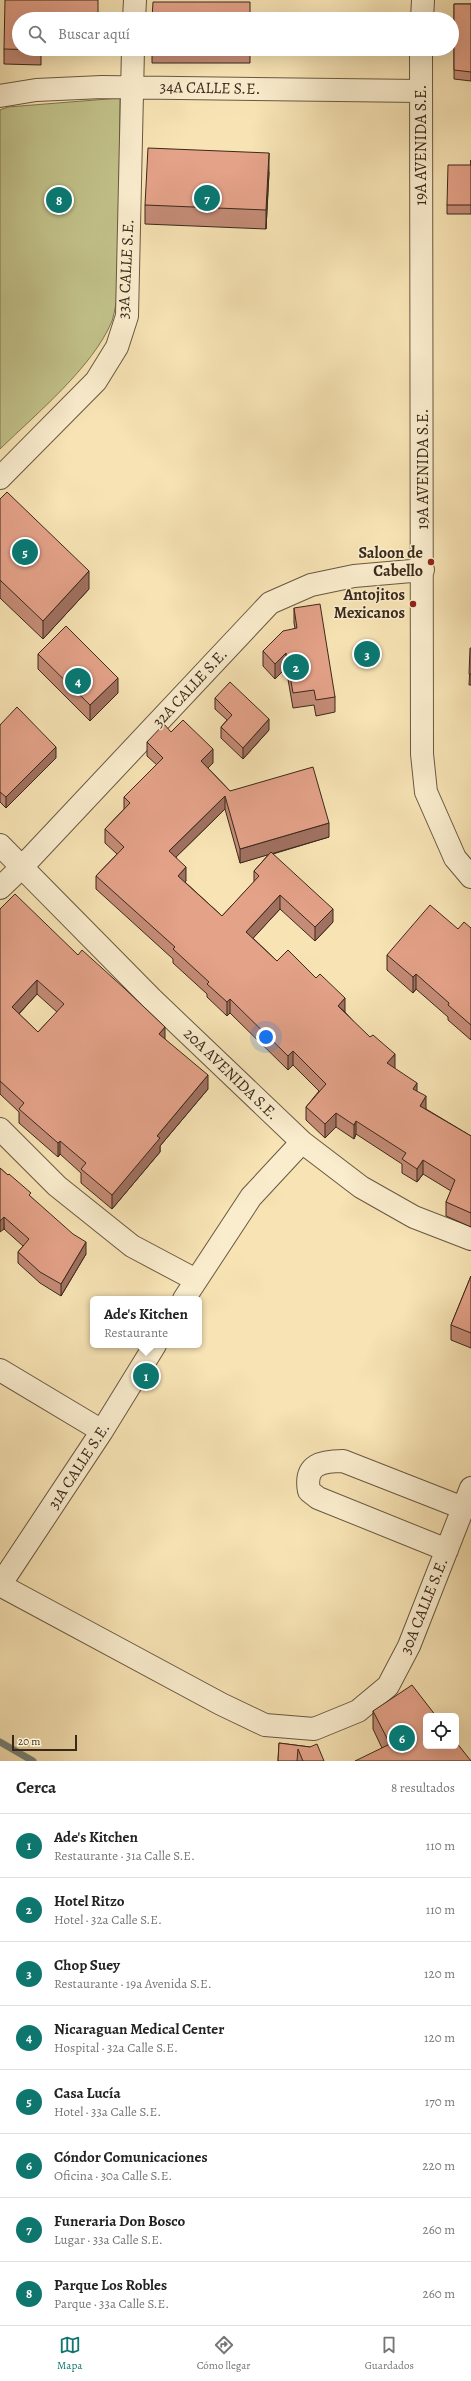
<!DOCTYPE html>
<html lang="es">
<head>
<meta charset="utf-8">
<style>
	body { margin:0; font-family:Alegreya,serif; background:#f2f2f2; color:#222 }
	.controls { position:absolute; right:12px; bottom:12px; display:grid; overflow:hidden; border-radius:6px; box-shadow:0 4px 16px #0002 }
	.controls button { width:36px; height:36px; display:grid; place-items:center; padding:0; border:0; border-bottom:1px solid #e0e0e0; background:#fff; color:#222; font:20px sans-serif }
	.scale { position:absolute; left:12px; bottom:10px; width:65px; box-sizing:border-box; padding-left:4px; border:2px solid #3a291b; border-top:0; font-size:11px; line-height:14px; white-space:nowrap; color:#3a291b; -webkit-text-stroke:3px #faedce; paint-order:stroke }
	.you { position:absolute; left:266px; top:1037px; width:14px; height:14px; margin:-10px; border:3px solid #fff; border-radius:50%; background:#1a73e8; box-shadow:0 0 0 6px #1a73e833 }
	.badge { display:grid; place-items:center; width:26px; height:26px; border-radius:50%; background:#0f766e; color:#fff; font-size:13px; font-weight:700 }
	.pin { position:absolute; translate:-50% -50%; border:2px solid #fff; box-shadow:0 1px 4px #0006 }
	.popup { position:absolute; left:90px; top:1296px; width:112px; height:52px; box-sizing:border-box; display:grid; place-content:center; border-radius:6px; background:#fff; filter:drop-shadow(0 1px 3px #0005); font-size:13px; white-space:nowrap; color:#767676 }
	.popup b { font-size:15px; color:#222 }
	.popup::after { content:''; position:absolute; left:50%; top:100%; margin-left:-8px; border:8px solid transparent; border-top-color:#fff }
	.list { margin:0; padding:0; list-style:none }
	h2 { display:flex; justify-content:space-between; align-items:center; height:52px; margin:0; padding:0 16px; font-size:17px }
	h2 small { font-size:13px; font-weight:400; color:#767676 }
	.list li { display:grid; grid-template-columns:26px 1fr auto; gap:12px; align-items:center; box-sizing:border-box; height:64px; padding:0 16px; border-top:1px solid #e0e0e0 }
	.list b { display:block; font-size:15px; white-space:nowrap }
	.list p { margin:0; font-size:13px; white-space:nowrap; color:#767676 }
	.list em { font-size:13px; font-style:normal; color:#767676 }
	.icon { flex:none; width:22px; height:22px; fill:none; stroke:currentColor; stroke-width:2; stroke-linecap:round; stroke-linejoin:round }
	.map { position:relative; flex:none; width:471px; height:1761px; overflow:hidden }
	.search { position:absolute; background:#fff; box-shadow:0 4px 16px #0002; left:12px; right:12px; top:12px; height:44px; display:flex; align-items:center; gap:10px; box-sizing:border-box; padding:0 14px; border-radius:22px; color:#767676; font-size:15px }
	.sheet { height:564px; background:#fff }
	nav { display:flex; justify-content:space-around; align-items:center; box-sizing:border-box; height:56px; border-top:1px solid #e0e0e0; background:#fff; font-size:11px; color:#767676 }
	nav a { display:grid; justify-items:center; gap:2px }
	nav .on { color:#0f766e }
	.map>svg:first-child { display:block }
</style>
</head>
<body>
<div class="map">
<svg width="471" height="1761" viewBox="0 0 471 1761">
	<rect width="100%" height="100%" fill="#f7e3b4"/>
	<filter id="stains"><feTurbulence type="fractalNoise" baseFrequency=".005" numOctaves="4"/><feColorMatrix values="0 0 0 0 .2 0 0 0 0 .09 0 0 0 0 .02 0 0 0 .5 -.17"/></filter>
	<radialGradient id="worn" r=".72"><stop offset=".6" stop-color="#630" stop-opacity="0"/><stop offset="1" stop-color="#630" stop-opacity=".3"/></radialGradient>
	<path fill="#c2c28a" stroke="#7e7652" d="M120 98 118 291C116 301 115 312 112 321 93 367 36 414 0 449V110L8 107Z"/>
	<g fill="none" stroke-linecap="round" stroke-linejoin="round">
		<path stroke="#768277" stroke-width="7" d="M0 1742 33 1761"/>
		<defs>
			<path id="minor" d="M134 19 135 0
				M422 19 423 0
				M421 49 422 754 426 792 455 858 471 877
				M0 96 36 90 102 87 420 91
				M0 478 96 381 117 347 127 316 133 49
				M0 845 152 999 302 1142 361 1187 414 1217 471 1239
				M0 888 22 867 270 603 311 585 354 576 423 570
				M0 1129 57 1186 132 1246 196 1280
				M184 1299 251 1197 302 1142
				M0 1370 102 1431
				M447 1550 318 1498 309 1491C304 1464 322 1461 343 1461L463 1508
				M0 1585 221 1704 265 1725 314 1729 358 1711 388 1686 409 1646 471 1488
				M0 1585 102 1431 155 1345"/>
		</defs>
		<use href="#minor" stroke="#695841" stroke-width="24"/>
		<use href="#minor" stroke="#faedce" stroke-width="22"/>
	</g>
	<path fill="#c48b76" stroke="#3a291b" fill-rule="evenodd" d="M454 4H471V81L454 79Z
		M19 19V49H97V52L41 51V65L4 64V49Z
		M152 49H250V63H152Z
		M471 160V214H447V205L471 165Z
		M269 172 266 229 145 224V205Z
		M0 499 89 589 43 639 0 598Z
		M294 608 335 697V712L316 716 314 705 293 708 286 668 275 679 263 666V651L295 628 294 623Z
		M471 648V685H469Z
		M38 654 118 693 90 721 38 669Z
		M215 698 269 730 243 759 221 738V727L227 720 215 709Z
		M0 725 56 758 6 808 0 802Z
		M171 732 213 763 208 768 230 791 329 837 273 854 333 922 315 941 280 909 253 938 277 961 345 1012 395 1068H394L417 1091 426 1109 471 1136V1227L446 1216V1202L451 1191 423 1174 417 1182 402 1173V1164L356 1134 354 1139 336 1127 325 1138 306 1120V1107L319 1091 293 1065 288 1070 230 1013 227 1016 207 997V994L173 963V959L96 889V876L117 854 105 843V829L124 809V797L157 765 147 756V742ZM225 809 240 863 269 854 254 871V882L222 916 185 882 186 881 176 857Z
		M0 909 165 1039 208 1089 160 1146V1152L112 1209 81 1183V1173L60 1154 58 1157 19 1123V1112L0 1094ZM37 994 57 1012 38 1032 19 1014Z
		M471 928V1040L448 1020V1017L416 989 413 993 387 970V955Z
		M0 1168 31 1197 86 1254 61 1296 40 1283 18 1263V1252L23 1246 4 1229Z
		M471 1276V1348L451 1340V1325Z
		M373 1711 471 1761 382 1748 373 1729Z
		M279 1743 310 1747 324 1761H278Z"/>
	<path fill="#a07160" stroke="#3a291b" d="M269 153V172L266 229V210Z
		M89 571V589L43 639V621Z
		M286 653V668L275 679V664Z
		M118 678V693L90 721V705Z
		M269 719V730L243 759V748Z
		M56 747V758L6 808V797Z
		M213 749V763L201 775V761Z
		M225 796V809L169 864V851Z
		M329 823V837L240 863V849Z
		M186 867V881L178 889V876Z
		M280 895V909L246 946V932Z
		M333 909V922L315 941V927Z
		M416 974V989L413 993V977Z
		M37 980V994L12 1021V1007Z
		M345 998V1012L338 1006Z
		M230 999V1013L227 1016V1002Z
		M165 1027V1041L159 1034Z
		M293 1051V1065L288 1070V1056Z
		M395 1054V1068L387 1077V1063Z
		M208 1075V1089L160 1146V1152L112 1209V1195L157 1136Z
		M417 1083V1096L413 1089Z
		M426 1096V1110L420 1106Z
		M336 1113V1127L325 1138V1124Z
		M356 1121V1134L354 1139V1125Z
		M60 1141V1154L58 1157V1143Z
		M423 1160V1174L417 1182V1169Z
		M4 1217V1229L0 1232V1221Z
		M86 1242V1254L61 1296V1284Z"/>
	<path fill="#e4a289" stroke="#3a291b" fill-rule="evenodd" d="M5 0H98V19H19V49H41V50L4 49Z
		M153 2H250V19H152Z
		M454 4H471V72L454 70Z
		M148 148 269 153 266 210 145 205Z
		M471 160V205H447L448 165H471Z
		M7 492 89 571 43 621 0 580V499Z
		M320 604 335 697 316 700 314 690 293 693 286 653 275 664 263 651 283 631 297 628 294 608Z
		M66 626 118 678 90 705 38 654Z
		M470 648H471V674H469Z
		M230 682 269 719 243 748 221 727 232 715 215 698Z
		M17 707 56 747 6 797 0 792V725Z
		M183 720 213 749 201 761 230 791 313 767 329 823 240 849 225 796 169 851 186 867 178 876 222 916 259 876 254 871 271 852 333 909 315 927 280 895 246 932 277 961 288 950 316 978 320 974 345 998 338 1006 370 1037 373 1035 395 1054 387 1063 417 1083 413 1089 426 1096 420 1106 471 1136V1213L446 1202 455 1180 423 1160 417 1169 402 1159 406 1153 356 1121 354 1125 336 1113 325 1124 306 1107 326 1084 293 1051 288 1056 230 999 227 1002 207 984 209 982 173 949 175 947 96 876 124 847 105 829 130 803 124 797 163 758 147 742 164 724 171 732Z
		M15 894 78 955 82 950 124 988 165 1027 159 1034 208 1075 157 1136 160 1138 112 1195 81 1169 86 1163 60 1141 58 1143 19 1109 24 1103 0 1081V909ZM37 980 64 1004 38 1032 12 1007Z
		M430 905 458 929 464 922 471 928V1025L448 1005 449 1003 416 974 413 977 387 955Z
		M0 1168 8 1175 9 1174 31 1193 29 1195 73 1234 86 1242 61 1284 40 1272 18 1252 29 1239 4 1217 0 1221Z
		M471 1276V1333L451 1325Z
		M412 1685 436 1716H426V1746H456V1742L471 1761H355L390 1744 373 1711Z
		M279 1743 310 1747 317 1744 324 1761H303L298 1749 297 1761H278Z"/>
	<g fill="#8f2418" stroke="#faedce" stroke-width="1.5">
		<circle cx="431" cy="562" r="4"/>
		<circle cx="413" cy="604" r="4"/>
	</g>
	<g text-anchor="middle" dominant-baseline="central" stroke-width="3" stroke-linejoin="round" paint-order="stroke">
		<g font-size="16" fill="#3a291b" stroke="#faedce">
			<text transform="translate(210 88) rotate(1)">34A CALLE S.E.</text>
			<text transform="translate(421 145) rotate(-90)">19A AVENIDA S.E.</text>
			<text transform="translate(126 269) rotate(-87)">33A CALLE S.E.</text>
			<text transform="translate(423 469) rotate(-90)">19A AVENIDA S.E.</text>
			<text transform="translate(190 688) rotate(-47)">32A CALLE S.E.</text>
			<text transform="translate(231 1074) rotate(44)">20A AVENIDA S.E.</text>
			<text transform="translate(79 1466) rotate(-57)">31A CALLE S.E.</text>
			<text transform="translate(424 1606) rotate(-68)">30A CALLE S.E.</text>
		</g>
		<g font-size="16" font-weight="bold" fill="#3a291b" stroke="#faedce" text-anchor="end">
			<text x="423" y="553">Saloon de<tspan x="423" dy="18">Cabello</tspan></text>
			<text x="405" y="595">Antojitos<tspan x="405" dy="18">Mexicanos</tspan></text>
		</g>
	</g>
	<rect width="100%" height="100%" filter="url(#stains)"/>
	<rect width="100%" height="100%" fill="url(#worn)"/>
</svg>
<div class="controls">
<button><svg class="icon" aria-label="locate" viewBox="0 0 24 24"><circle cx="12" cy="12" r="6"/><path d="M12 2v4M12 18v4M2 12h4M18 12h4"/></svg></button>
</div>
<div class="scale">20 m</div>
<div class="you"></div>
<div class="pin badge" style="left:146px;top:1376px">1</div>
<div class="popup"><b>Ade's Kitchen</b>Restaurante</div>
<div class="pin badge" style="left:296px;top:667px">2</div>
<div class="pin badge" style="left:367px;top:654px">3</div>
<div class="pin badge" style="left:78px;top:681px">4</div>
<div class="pin badge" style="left:25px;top:552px">5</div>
<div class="pin badge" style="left:402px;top:1738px">6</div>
<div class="pin badge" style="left:207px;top:198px">7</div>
<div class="pin badge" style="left:59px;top:200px">8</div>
<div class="search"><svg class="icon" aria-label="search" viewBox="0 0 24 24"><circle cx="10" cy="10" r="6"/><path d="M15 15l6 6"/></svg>Buscar aquí</div>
</div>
<section class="sheet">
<h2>Cerca<small>8 resultados</small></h2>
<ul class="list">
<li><span class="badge">1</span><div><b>Ade's Kitchen</b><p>Restaurante · 31a Calle S.E.</p></div><em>110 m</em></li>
<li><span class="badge">2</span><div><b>Hotel Ritzo</b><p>Hotel · 32a Calle S.E.</p></div><em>110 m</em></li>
<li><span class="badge">3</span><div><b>Chop Suey</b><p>Restaurante · 19a Avenida S.E.</p></div><em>120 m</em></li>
<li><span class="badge">4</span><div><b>Nicaraguan Medical Center</b><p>Hospital · 32a Calle S.E.</p></div><em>120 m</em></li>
<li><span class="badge">5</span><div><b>Casa Lucía</b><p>Hotel · 33a Calle S.E.</p></div><em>170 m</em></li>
<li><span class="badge">6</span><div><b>Cóndor Comunicaciones</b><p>Oficina · 30a Calle S.E.</p></div><em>220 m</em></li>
<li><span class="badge">7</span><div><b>Funeraria Don Bosco</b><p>Lugar · 33a Calle S.E.</p></div><em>260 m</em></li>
<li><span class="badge">8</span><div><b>Parque Los Robles</b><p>Parque · 33a Calle S.E.</p></div><em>260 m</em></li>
</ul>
</section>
<nav>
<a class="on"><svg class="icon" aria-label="map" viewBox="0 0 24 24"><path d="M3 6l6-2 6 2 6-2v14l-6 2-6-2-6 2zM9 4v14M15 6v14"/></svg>Mapa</a>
<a><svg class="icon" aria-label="directions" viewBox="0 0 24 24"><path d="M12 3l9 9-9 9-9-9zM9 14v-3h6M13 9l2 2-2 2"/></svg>Cómo llegar</a>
<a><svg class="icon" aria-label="saved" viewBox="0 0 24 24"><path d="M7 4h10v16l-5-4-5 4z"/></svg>Guardados</a>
</nav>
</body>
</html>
